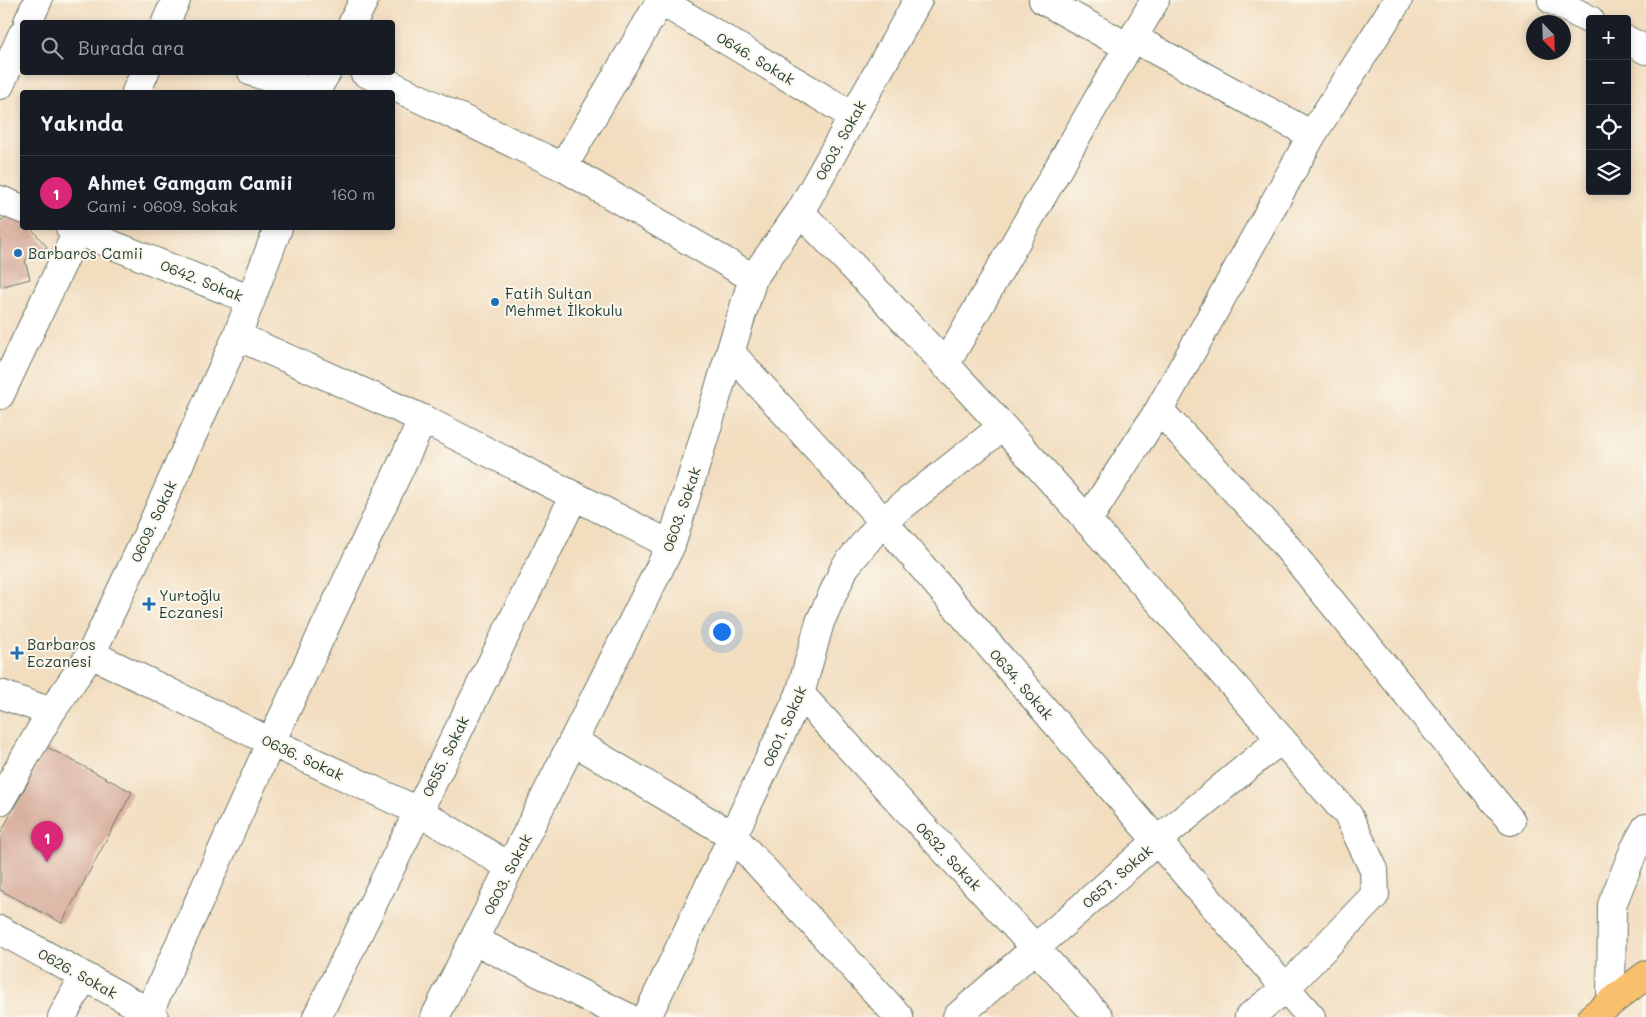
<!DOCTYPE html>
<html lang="tr">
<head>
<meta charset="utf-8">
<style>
	body { margin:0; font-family:Mali,sans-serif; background:#20242c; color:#f1f3f6 }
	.controls { position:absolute; right:15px; top:15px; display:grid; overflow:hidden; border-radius:5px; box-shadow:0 2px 8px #0003 }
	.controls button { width:45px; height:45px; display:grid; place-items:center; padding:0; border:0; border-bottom:1px solid #363941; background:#171b24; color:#f1f3f6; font:25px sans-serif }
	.compass { position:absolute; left:1526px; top:15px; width:45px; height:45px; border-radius:50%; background:#171b24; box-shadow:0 2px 8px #0003; rotate:157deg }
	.you { position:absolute; left:721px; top:631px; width:18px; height:18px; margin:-12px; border:4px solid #fff; border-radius:50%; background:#1a73e8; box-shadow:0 0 0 8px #1a73e833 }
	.badge { display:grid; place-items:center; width:32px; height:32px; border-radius:50%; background:#db2777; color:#fff; font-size:16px; font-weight:700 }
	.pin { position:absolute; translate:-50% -41px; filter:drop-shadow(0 1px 2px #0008) }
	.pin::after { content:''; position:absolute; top:26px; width:18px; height:15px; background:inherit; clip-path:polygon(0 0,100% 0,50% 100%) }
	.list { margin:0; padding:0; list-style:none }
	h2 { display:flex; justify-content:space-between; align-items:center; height:65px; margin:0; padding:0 20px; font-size:21px }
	h2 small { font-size:16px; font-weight:400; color:#9ea1a6 }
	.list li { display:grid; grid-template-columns:32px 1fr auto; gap:15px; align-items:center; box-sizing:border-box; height:75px; padding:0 20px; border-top:1px solid #363941 }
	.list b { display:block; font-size:19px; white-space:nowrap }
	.list p { margin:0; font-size:16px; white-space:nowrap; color:#9ea1a6 }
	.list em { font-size:16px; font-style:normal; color:#9ea1a6 }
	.icon { flex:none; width:28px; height:28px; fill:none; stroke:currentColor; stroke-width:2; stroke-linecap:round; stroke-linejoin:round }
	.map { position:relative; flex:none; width:1646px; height:1017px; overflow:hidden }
	.search { position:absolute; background:#171b24; box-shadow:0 2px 8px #0003; left:20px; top:20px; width:375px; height:55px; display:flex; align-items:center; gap:12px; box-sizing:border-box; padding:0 18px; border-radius:5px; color:#9ea1a6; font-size:19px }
	.panel { position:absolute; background:#171b24; box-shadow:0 2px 8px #0003; left:20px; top:90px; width:375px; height:140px; border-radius:5px }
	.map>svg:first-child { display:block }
</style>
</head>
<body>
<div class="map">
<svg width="1646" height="1017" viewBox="0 0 1646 1017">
	<rect width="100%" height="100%" fill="#fbf7ec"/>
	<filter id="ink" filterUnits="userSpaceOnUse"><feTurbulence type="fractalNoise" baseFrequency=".02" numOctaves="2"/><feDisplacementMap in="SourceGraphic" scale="10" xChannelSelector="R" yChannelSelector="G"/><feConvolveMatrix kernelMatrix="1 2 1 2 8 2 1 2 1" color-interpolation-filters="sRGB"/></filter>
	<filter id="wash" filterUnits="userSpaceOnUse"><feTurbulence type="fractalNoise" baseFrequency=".0096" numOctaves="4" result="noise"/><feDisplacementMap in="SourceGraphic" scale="20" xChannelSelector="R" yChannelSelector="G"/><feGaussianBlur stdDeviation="1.12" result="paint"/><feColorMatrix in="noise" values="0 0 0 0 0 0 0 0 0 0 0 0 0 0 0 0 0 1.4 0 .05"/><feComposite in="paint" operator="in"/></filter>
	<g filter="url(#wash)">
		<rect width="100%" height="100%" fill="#f2ddbf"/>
		<g id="blocks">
			<path fill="#d1a18f" d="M20 216 22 218V228H31L47 247 25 260 30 279 0 287V220Z
				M47 747 132 792 62 923 0 890V834Z"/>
		</g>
	</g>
	<g filter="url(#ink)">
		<use href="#blocks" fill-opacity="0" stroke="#697565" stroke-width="1"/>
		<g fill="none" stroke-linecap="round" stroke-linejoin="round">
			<defs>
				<path id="minor" d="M659 0 853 116
					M1043 0 1128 47
					M1552 0 1590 20
					M28 22 38 0
					M166 22 176 0
					M353 22 364 0
					M1133 38 1312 135
					M1627 40 1646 50
					M252 72 314 92
					M364 72 563 167 753 278
					M0 85 22 35
					M136 92 145 72
					M315 92 327 72
					M563 167 661 0
					M0 200 22 209
					M800 212C991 406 1168 612 1348 815L1374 870 1375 895 1285 989 1249 1017
					M70 228 251 300
					M237 336 423 419 671 545
					M731 353 883 521 1157 841 1311 1017
					M945 365 1155 0
					M0 395 79 228
					M1159 410 1277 535 1511 821
					M1087 521 1159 410 1312 135 1398 0
					M91 654 271 742 418 811 510 867
					M0 694 51 712
					M800 694 1099 1017
					M573 741 733 836 899 1017
					M0 801 51 712 91 654 151 527 237 336 278 228
					M0 930 149 1012 154 1017
					M474 940 627 1017
					M1611 1002 1612 905 1634 850 1646 828
					M149 1012 271 742 423 419
					M62 1017 84 976
					M317 1017 574 496
					M435 1017 671 545 753 278 800 212 918 0
					M647 1017 800 694 820 622 845 567 883 521 1002 427
					M957 1017 1157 841 1281 739"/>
				<path id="highway" d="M1592 1017 1646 975"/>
			</defs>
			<use href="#minor" stroke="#697565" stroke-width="30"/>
			<use href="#highway" stroke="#697565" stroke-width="30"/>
			<use href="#minor" stroke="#fff" stroke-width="28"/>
			<use href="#highway" stroke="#f8bf6c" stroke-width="28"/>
		</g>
	</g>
	<g fill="#1f6fb2" stroke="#fbf7ec" stroke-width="2">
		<circle cx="18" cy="253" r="5"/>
		<circle cx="495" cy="302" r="5"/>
		<path d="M146.5 596.5h5v5h5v5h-5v5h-5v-5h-5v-5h5z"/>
		<path d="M14.5 645.5h5v5h5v5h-5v5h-5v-5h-5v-5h5z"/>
	</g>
	<g text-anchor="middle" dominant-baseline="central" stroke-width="4" stroke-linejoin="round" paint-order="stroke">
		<g font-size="15" fill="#1f3d34" stroke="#fbf7ec">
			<text transform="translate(756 58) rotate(31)">0646. Sokak</text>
			<text transform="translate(840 140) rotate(-61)">0603. Sokak</text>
			<text transform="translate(202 280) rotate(22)">0642. Sokak</text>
			<text transform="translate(681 509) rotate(-71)">0603. Sokak</text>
			<text transform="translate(153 521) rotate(-65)">0609. Sokak</text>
			<text transform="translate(1022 684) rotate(49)">0634. Sokak</text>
			<text transform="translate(784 726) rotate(-66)">0601. Sokak</text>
			<text transform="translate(445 756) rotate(-64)">0655. Sokak</text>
			<text transform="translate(303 757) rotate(25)">0636. Sokak</text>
			<text transform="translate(949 856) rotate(47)">0632. Sokak</text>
			<text transform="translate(507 874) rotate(-63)">0603. Sokak</text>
			<text transform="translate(1117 876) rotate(-41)">0657. Sokak</text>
			<text transform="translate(78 973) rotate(29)">0626. Sokak</text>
		</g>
		<g font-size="15" fill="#1f3d34" stroke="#fbf7ec" text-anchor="start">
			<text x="28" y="253">Barbaros Camii</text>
			<text x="505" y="293">Fatih Sultan<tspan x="505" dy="17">Mehmet İlkokulu</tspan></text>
			<text x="159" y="595">Yurtoğlu<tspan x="159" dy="17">Eczanesi</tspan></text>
			<text x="27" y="644">Barbaros<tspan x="27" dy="17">Eczanesi</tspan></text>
		</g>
	</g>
</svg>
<div class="controls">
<button>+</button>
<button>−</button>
<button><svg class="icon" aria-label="locate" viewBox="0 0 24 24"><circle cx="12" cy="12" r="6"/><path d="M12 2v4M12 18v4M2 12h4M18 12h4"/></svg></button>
<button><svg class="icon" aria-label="layers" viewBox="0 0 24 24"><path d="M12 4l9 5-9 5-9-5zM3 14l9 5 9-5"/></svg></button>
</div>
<svg class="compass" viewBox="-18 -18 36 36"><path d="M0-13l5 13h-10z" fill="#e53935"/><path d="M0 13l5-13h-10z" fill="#9ea1a6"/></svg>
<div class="you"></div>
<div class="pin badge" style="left:47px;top:862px">1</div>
<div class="search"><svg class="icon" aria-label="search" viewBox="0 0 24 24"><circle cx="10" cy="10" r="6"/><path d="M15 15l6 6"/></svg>Burada ara</div>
<section class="panel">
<h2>Yakında<small></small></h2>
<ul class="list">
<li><span class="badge">1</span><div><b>Ahmet Gamgam Camii</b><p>Cami · 0609. Sokak</p></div><em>160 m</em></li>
</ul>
</section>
</div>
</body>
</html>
